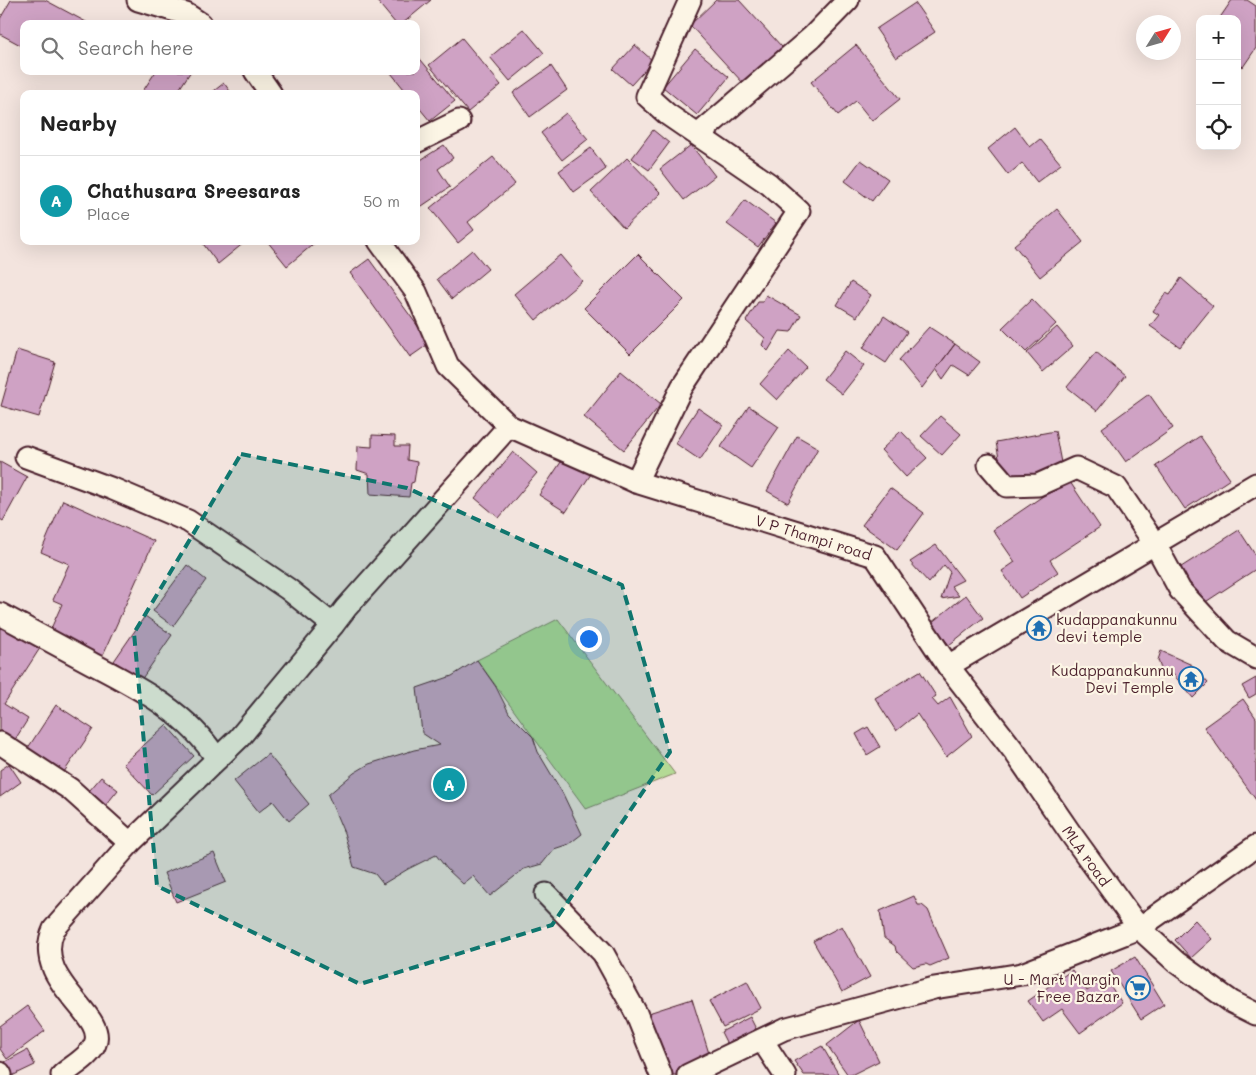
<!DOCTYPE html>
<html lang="en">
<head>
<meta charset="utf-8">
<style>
	body { margin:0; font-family:Mali,sans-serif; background:#f2f2f2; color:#222 }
	.controls { position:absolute; right:15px; top:15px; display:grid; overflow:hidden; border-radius:10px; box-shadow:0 5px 20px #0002 }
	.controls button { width:45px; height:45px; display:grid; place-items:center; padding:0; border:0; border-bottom:1px solid #e0e0e0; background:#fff; color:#222; font:25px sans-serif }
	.compass { position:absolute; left:1136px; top:15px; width:45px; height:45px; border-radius:50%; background:#fff; box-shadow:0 5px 20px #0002; rotate:53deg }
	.you { position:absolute; left:588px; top:638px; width:18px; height:18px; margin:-12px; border:4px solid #fff; border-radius:50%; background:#1a73e8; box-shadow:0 0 0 8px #1a73e833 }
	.badge { display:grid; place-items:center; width:32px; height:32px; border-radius:50%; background:#0b8043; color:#fff; font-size:16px; font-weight:700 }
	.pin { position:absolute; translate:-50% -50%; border:2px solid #fff; box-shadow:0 1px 5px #0006 }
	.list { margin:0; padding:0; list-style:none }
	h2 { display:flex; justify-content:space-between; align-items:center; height:65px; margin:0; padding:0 20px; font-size:21px }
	h2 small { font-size:16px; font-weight:400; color:#767676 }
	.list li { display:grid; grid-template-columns:32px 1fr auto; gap:15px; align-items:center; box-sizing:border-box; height:90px; padding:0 20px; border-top:1px solid #e0e0e0 }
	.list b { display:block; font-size:19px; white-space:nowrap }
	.list p { margin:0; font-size:16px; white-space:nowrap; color:#767676 }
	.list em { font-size:16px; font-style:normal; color:#767676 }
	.icon { flex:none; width:28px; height:28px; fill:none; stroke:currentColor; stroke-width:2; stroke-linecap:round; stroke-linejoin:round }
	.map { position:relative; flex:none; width:1256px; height:1075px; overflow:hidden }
	.search { position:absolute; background:#fff; box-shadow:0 5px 20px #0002; left:20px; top:20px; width:400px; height:55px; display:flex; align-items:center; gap:12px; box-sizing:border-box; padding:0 18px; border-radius:10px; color:#767676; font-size:19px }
	.panel { position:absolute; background:#fff; box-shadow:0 5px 20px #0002; left:20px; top:90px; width:400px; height:155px; border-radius:10px }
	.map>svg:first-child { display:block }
</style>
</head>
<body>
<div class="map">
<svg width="1256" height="1075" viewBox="0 0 1256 1075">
	<rect width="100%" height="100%" fill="#f3e4de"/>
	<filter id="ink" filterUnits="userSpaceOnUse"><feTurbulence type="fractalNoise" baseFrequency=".02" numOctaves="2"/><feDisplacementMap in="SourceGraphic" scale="10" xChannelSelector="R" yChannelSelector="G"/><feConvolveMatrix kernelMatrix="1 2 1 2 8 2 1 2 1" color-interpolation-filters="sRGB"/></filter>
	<g filter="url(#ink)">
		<path fill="#b4da95" stroke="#7f7c60" d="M558 619 675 774 586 809 477 660Z"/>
		<path fill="#cfa2c4" stroke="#4a1f2b" d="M11 0H45L88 23 24 24V47L0 34V19Z
			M376 0H431L402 24H396Z
			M716 0H739L782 47 743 83 690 25Z
			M1232 0H1247L1256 6V48L1243 67 1237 62V19H1219Z
			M915 3 935 32 896 58 876 29Z
			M524 29 544 53 510 81 490 57Z
			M462 38 501 85 468 112 429 65Z
			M635 45 653 61 631 85 613 69Z
			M856 45 900 99 872 121 856 101 838 115 811 82Z
			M695 49 729 77 697 115 663 87Z
			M416 54 455 101 430 121 416 104V94H408L391 73 394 71H416Z
			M551 66 567 90 530 117 513 93Z
			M156 71H191L176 94H141Z
			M224 83 232 94H210Z
			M566 113 588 139 562 160 541 133Z
			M1015 127 1030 147 1040 139 1061 164 1037 182 1022 163 1008 175 988 149Z
			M653 130 669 143 649 170 632 158Z
			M444 145 453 158 438 169 450 187 416 210V163Z
			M691 145 715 176 684 200 660 169Z
			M591 148 606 169 574 192 559 171Z
			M493 157 515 184 468 222 474 230 458 243 430 208Z
			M627 158 661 193 624 228 591 192Z
			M861 160 888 179 872 201 845 181Z
			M745 200 776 223 758 247 727 224Z
			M1057 209 1083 242 1040 277 1014 245Z
			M201 241H244L245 242 218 264Z
			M267 241H317L287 266Z
			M472 250 488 269 452 299 437 279Z
			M638 254 684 300 630 354 584 308Z
			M560 255 582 281 536 320 514 294Z
			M369 259 430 343 410 357 350 273Z
			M1181 278 1213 306 1180 347 1150 326 1159 315 1153 311 1166 293 1170 295Z
			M851 282 871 295 857 317 837 305Z
			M766 295 801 315 791 332 780 331 768 351 762 345 765 338 746 321 758 302H763Z
			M1032 299 1056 324 1026 352 1002 328Z
			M884 316 907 332 886 363 863 348Z
			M929 327 955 344 922 388 899 360Z
			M1057 327 1073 346 1043 372 1027 353Z
			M955 344 980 362 969 375 953 365 943 379 936 369Z
			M17 350 55 362 39 417 1 406Z
			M789 351 806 367 777 400 760 384Z
			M845 351 864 366 842 394 823 379Z
			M1096 352 1125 376 1097 411 1067 387Z
			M621 371 661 404 624 450 584 417Z
			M1149 394 1173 428 1126 462 1102 428Z
			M749 406 779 427 751 468 721 447Z
			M698 408 723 425 700 460 675 443Z
			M940 416 961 434 942 455 921 436Z
			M901 431 927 458 906 477 881 450Z
			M1055 431 1062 468 1003 480 996 442Z
			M372 435 395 436V446H408L407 460 417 462 414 482 411 483 409 497 370 494 369 474 357 470 358 446 372 447Z
			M797 436 818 448 788 503 767 491Z
			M1200 436 1230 479 1185 509 1156 466Z
			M513 452 537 473 499 518 475 498Z
			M565 456 591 474 566 512 539 495Z
			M0 462 27 477 3 521 0 519Z
			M1068 479 1100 527 1050 560 1058 572 1020 598 1002 571 1015 562 993 530Z
			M890 488 924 513 897 550 862 525Z
			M63 500 154 541 102 657 49 633 62 604 53 600 69 564 41 552Z
			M1239 530 1256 556V569L1201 605 1178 569Z
			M936 545 963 580 951 586 959 596 941 599 950 572 944 565 929 583 910 562Z
			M187 565 206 580 173 626 153 611Z
			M966 595 983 618 949 645 931 623Z
			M145 616 172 635 141 680 114 661Z
			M0 623 42 645 4 704 28 719 11 746 0 739Z
			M1161 651 1192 665 1208 683 1193 698 1173 674 1162 672 1158 660Z
			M477 660 496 687 509 713 533 737 538 752 563 794 582 834 569 844 554 849 542 864 524 869 490 896 473 876 463 884 447 869 436 855 408 869 383 884 375 874 354 867 344 833 328 795 354 773 369 764 414 750 440 745 422 733 417 688 452 676Z
			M920 671 936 696 932 699 938 706 950 697 972 736 946 757 917 714 896 731 875 698Z
			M1256 678V694L1249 698 1242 686Z
			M1243 699 1256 718V800L1204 727Z
			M56 705 93 729 60 778 24 754Z
			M166 725 194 756 152 795 123 764Z
			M868 727 880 747 867 755 856 734Z
			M268 754 309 804 289 821 273 801 259 812 234 781Z
			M9 764 21 782 0 797V770Z
			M101 777 118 790 101 811 84 797Z
			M214 853 226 882 176 902 164 873Z
			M914 896 918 905H922L928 910 949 958 930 966 926 964 913 967 896 951 895 946 884 938 880 911Z
			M1195 920 1212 939 1191 958 1175 940Z
			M842 926 870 977 842 992 813 941Z
			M1135 957 1164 1004 1141 1019 1111 971Z
			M1072 970 1087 991 1105 978 1122 1003 1080 1033 1062 1009 1043 1022 1028 1001Z
			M747 981 761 1008 723 1027 709 1001Z
			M692 999 712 1063 675 1075H648L630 1019Z
			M27 1006 45 1031 7 1059 0 1049V1026Z
			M750 1017 758 1033 729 1048 721 1032Z
			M859 1020 879 1061 851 1075H848L827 1045Z
			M822 1046 839 1075H804L794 1061Z
			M27 1050 35 1065 14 1075H9L3 1063Z"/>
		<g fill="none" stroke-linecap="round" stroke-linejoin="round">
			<defs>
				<g id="street">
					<path d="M138 0 186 14 201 24"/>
					<path d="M255 71 271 94"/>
					<path d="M698 135 812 37 848 0"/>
					<path d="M416 142 459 121"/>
					<path id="s1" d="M379 241 416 292 448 366 509 426 636 482 875 556 948 666 1256 484"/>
					<path d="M26 457 113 489 188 521 288 589 333 625 346 608 509 426"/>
					<path d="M989 465 1007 486 1038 485 1076 468 1116 487 1155 544 1180 590 1227 641 1256 658"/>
					<path d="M636 482 682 387 799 211 769 184 667 114 647 96 690 0"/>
					<path d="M0 614C30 630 61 647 91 663 139 688 187 712 217 759"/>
					<path id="s2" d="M948 666 1014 751 1071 834 1139 928 1176 962 1232 1002 1256 1014"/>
					<path d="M0 743 70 789 130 843"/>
					<path d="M546 894 603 953 636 1013 661 1075"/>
					<path d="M762 1040 785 1075"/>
					<path d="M0 1073 1 1075"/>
					<path d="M62 1075C72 1066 90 1057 95 1044 108 1014 30 981 54 929L130 843 239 738 333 625"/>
					<path d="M688 1075 784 1029 934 988 1022 974 1139 928 1256 846"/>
				</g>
			</defs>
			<use href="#street" stroke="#4a1f2b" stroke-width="25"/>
			<use href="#street" stroke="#fcf5e5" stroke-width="21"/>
		</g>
	</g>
	<path fill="#0f766e" fill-opacity="0.2" stroke="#0f766e" stroke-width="4" stroke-dasharray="10 6" stroke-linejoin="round" d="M241 454 407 488 622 585 670 752 552 925 360 984 157 886 134 633Z"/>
	<defs>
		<symbol id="temple-ring" viewBox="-11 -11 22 22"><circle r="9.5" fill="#fcf5e5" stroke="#1f6fb2" stroke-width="1.5"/><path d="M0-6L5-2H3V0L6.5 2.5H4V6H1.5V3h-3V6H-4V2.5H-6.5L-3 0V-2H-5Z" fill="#1f6fb2"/></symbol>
		<symbol id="supermarket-ring" viewBox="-11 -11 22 22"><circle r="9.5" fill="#fcf5e5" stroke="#1f6fb2" stroke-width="1.5"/><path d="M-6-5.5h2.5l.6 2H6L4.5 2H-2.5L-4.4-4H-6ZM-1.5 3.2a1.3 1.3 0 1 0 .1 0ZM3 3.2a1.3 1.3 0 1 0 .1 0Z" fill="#1f6fb2"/></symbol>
	</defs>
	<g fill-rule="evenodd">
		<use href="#temple-ring" x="1025" y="614" width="28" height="28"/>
		<use href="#temple-ring" x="1177" y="665" width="28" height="28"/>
		<use href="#supermarket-ring" x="1124" y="974" width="28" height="28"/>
	</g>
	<g text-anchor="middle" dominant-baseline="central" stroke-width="4.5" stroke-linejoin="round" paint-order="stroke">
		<g font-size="15" fill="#4a1f2b" stroke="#fcf5e5">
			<text stroke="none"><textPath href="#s1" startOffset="554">V P Thampi road</textPath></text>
			<text stroke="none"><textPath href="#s2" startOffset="235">MLA road</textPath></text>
		</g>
		<g font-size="15" fill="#4a1f2b" stroke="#fcf5e5" text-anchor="end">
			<text x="1056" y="619" text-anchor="start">kudappanakunnu<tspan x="1056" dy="17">devi temple</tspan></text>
			<text x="1174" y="670">Kudappanakunnu<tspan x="1174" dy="17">Devi Temple</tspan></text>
			<text x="1120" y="979">U - Mart Margin<tspan x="1120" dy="17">Free Bazar</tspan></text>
		</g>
	</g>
</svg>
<div class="controls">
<button>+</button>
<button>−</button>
<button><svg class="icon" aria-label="locate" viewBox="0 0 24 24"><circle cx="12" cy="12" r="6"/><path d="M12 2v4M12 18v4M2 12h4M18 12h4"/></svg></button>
</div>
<svg class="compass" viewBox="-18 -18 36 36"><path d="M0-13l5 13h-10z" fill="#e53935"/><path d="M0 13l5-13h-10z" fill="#767676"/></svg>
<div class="you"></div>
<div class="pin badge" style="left:449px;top:784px;background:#0f9aa8">A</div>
<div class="search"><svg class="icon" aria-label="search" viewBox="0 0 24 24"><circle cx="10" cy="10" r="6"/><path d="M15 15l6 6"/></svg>Search here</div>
<section class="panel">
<h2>Nearby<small></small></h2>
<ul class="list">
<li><span class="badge" style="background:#0f9aa8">A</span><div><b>Chathusara Sreesaras</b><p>Place</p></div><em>50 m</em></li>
</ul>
</section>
</div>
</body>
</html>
